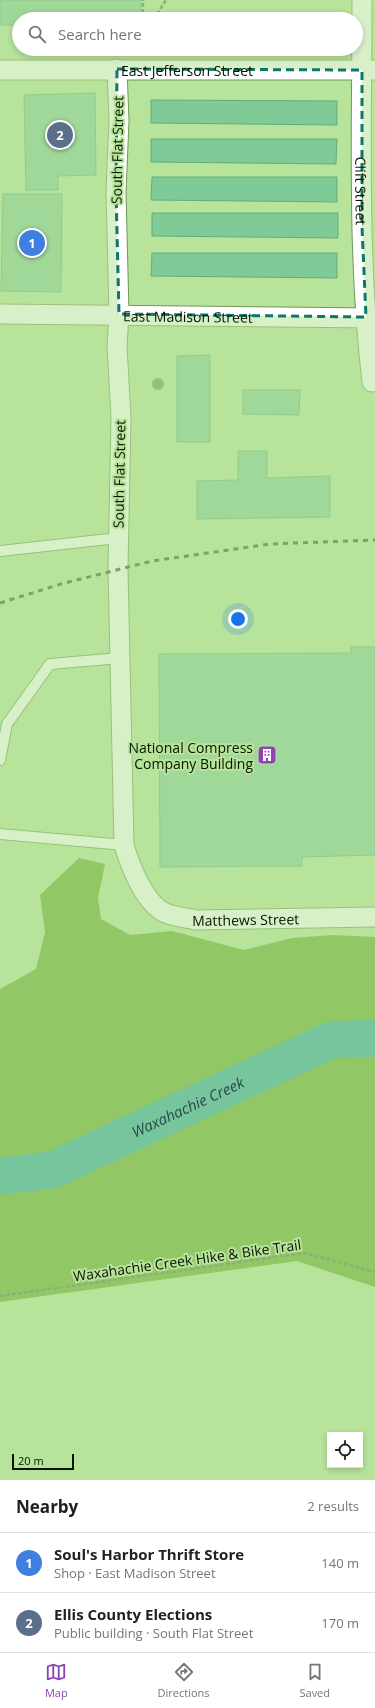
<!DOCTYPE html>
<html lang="en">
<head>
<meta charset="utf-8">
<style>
	body { margin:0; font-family:"Open Sans",sans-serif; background:#f6f6f6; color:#202124 }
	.controls { position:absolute; right:12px; bottom:12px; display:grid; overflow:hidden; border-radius:0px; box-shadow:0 2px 6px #0003 }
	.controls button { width:36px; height:36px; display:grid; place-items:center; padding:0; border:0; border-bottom:1px solid #e0e0e0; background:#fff; color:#202124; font:20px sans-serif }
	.scale { position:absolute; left:12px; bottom:10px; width:62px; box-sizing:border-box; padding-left:4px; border:2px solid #071500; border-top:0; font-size:11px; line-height:14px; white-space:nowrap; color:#071500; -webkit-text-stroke:3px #b8e39b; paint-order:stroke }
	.you { position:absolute; left:238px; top:619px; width:14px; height:14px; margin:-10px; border:3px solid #fff; border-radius:50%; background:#1a73e8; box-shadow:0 0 0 6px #1a73e833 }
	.badge { display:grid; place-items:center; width:26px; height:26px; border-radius:50%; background:#8f42b3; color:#fff; font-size:13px; font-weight:700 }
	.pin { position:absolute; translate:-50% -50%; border:2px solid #fff; box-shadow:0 1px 4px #0006 }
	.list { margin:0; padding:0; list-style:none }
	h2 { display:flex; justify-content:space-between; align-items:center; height:52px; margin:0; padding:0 16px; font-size:17px }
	h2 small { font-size:13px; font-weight:400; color:#757577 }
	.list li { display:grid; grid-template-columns:26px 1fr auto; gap:12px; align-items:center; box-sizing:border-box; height:60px; padding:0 16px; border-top:1px solid #e0e0e0 }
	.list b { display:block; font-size:15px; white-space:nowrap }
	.list p { margin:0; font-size:13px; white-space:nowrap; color:#757577 }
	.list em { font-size:13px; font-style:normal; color:#757577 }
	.icon { flex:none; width:22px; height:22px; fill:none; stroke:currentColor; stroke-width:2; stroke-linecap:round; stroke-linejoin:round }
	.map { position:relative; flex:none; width:375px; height:1480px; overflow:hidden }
	.search { position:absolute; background:#fff; box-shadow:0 2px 6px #0003; left:12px; right:12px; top:12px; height:44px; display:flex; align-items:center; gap:10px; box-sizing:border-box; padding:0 14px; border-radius:22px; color:#757577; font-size:15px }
	.sheet { height:172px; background:#fff }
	nav { display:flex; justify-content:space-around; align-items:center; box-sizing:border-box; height:56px; border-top:1px solid #e0e0e0; background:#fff; font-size:11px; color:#757577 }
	nav a { display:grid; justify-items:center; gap:2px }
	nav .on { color:#8f42b3 }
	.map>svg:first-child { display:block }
</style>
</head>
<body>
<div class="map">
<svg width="375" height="1480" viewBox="0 0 375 1480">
	<rect width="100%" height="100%" fill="#b8e39b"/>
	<path fill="#65a527" d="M79 858 105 864 98 898 101 919 130 935 172 931 244 950 292 938 332 935 375 937V1287L297 1261 0 1302V989L36 969 45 932 40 895Z"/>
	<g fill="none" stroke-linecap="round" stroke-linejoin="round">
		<path stroke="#279f9e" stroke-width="37" id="s1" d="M0 1176 52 1170 331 1040 375 1038"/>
	</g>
	<path fill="#80ca97" stroke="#63ad7b" d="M0 0H141V19H19V25H0Z
		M95 93 96 175 58 176V190H26L24 95Z
		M151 100 337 101V125L151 123Z
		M151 139H337L336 164 151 162Z
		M152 177H337V202L151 200Z
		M3 194H62L61 292 1 291Z
		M152 213H338V238L152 236Z
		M152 253H337V278L151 276Z
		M210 355V442H177V356Z
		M243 390H300L299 415 243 414Z
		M238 451H267V478L330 476V517L197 519V481L238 480Z
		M351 647H375V855L302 857V866L160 867 159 654 351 653Z"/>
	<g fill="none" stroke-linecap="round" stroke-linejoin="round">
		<defs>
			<path id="service" d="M0 551 118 538
				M0 760 7 724 50 664 120 658
				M0 834 124 845"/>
			<g id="minor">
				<path id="s2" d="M362 0C362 127 357 255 372 382"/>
				<path id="s3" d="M117 69 119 121 116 192 119 314 117 346 121 417 118 569 124 845C130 866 146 907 168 914 177 917 187 918 196 920L375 917"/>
				<path id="s4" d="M0 70H374"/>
				<path id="s5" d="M0 314 375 318"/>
			</g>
		</defs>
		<use href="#service" stroke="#709854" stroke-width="12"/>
		<use href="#minor" stroke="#709854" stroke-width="21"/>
		<path stroke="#597448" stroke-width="2.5" stroke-dasharray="4 2" stroke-linecap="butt" d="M143 19V0
			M154 19 166 0
			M0 1296 305 1253 375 1272"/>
		<use href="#service" stroke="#fff" stroke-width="10"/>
		<use href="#minor" stroke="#fff" stroke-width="19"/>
		<path stroke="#39502c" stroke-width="3" stroke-dasharray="5 5" stroke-linecap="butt" d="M0 603 61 584 152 561 270 544 375 540"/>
	</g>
	<circle fill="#6f9948" cx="158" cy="384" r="6"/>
	<path d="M0 0H375V1480H0ZM117 69 362 70V227L366 317 119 314 116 192Z" fill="#b8e39b" fill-opacity=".55" fill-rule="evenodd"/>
	<path fill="none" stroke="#0f766e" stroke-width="3" stroke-dasharray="8 5" stroke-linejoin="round" d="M117 69 362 70V227L366 317 119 314 116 192Z"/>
	<defs>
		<symbol id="building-square" viewBox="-11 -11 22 22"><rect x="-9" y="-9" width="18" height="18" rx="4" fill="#8f42b3" stroke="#b8e39b"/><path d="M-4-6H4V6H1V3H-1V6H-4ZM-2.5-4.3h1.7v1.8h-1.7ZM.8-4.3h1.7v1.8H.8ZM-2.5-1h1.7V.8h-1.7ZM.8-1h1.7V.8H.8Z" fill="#fff"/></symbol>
	</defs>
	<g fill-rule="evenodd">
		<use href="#building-square" x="256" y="744" width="22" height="22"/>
	</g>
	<g text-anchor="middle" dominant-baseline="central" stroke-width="4" stroke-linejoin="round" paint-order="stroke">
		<g font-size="14" fill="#071500" stroke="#b8e39b">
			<text stroke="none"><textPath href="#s4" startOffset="187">East Jefferson Street</textPath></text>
			<text transform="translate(117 150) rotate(-89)">South Flat Street</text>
			<text stroke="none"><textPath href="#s2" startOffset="191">Clift Street</textPath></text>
			<text stroke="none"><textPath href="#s5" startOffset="188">East Madison Street</textPath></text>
			<text transform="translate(119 474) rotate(-89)">South Flat Street</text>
			<text stroke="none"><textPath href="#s3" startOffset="939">Matthews Street</textPath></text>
			<text transform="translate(187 1260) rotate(-8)">Waxahachie Creek Hike &amp; Bike Trail</text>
		</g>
		<g font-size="14" fill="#071500" stroke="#b8e39b" text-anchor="end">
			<text x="253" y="747">National Compress<tspan x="253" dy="16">Company Building</tspan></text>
		</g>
		<g font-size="15" font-style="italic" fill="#284a49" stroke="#b8e39b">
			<text stroke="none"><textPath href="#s1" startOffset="202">Waxahachie Creek</textPath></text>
		</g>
	</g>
</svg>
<div class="controls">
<button><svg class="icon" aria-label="locate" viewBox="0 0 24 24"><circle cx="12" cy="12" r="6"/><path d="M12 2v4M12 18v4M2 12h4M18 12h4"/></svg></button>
</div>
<div class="scale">20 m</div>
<div class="you"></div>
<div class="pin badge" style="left:32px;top:243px;background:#3f7fe0">1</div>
<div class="pin badge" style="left:60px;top:135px;background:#5c6f8a">2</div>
<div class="search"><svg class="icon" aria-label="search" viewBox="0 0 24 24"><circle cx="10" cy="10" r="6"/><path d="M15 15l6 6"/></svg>Search here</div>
</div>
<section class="sheet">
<h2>Nearby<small>2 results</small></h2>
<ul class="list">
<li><span class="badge" style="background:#3f7fe0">1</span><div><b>Soul's Harbor Thrift Store</b><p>Shop · East Madison Street</p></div><em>140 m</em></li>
<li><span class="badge" style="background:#5c6f8a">2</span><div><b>Ellis County Elections</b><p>Public building · South Flat Street</p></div><em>170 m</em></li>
</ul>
</section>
<nav>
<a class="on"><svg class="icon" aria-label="map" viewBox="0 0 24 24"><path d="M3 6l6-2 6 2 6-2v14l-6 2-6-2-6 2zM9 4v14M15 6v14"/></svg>Map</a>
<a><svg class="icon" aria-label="directions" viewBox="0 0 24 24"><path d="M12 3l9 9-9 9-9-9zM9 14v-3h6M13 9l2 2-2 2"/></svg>Directions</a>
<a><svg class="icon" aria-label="saved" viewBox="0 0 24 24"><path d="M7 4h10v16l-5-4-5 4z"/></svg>Saved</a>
</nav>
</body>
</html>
